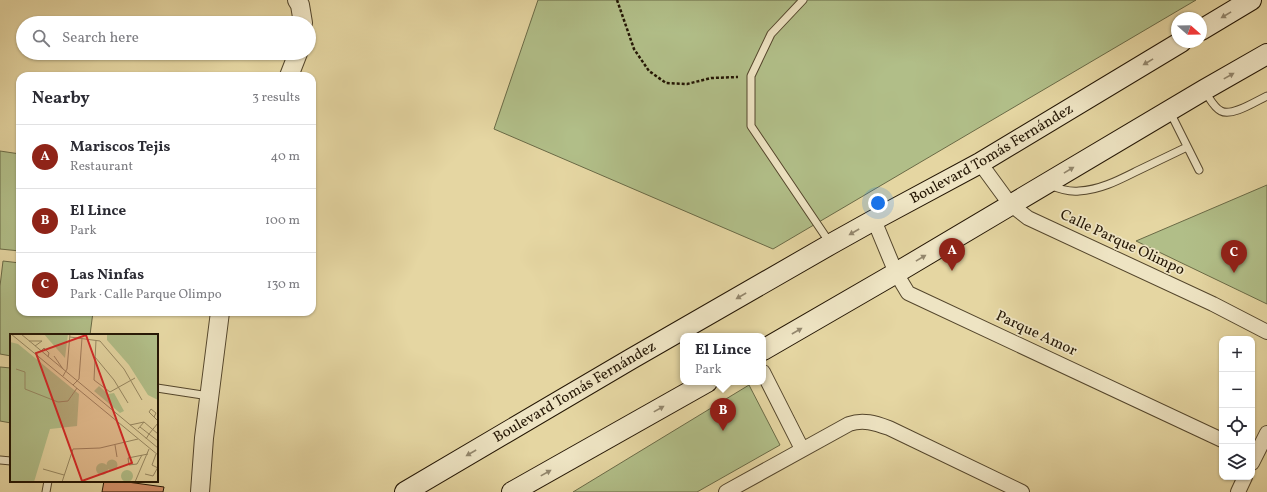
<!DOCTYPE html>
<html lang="en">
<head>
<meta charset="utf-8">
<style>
	body { margin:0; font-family:Vollkorn,serif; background:#f7f7f7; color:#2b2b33 }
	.controls { position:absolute; right:12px; bottom:12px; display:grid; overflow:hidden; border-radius:8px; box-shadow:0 1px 3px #0004 }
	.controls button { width:36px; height:36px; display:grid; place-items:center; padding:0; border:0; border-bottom:1px solid #e1e1e2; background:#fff; color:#2b2b33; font:20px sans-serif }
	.compass { position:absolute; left:1171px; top:12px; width:36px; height:36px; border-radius:50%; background:#fff; box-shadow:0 1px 3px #0004; rotate:110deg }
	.you { position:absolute; left:878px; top:203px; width:14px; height:14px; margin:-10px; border:3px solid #fff; border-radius:50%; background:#1a73e8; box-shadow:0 0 0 6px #1a73e833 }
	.badge { display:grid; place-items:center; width:26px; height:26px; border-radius:50%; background:#8f2418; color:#fff; font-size:13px; font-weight:700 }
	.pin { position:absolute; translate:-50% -33px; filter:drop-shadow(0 1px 2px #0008) }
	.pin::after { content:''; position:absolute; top:21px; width:14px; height:12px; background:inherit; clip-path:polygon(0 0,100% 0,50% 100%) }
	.popup { position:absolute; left:680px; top:333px; width:86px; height:52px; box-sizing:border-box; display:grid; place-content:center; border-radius:8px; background:#fff; filter:drop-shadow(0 1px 3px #0005); font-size:13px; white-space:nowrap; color:#7c7c81 }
	.popup b { font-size:15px; color:#2b2b33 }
	.popup::after { content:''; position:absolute; left:50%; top:100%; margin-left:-8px; border:8px solid transparent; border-top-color:#fff }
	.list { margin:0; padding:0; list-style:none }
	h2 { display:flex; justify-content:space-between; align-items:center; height:52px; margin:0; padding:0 16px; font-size:17px }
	h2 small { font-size:13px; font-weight:400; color:#7c7c81 }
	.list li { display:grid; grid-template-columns:26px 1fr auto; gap:12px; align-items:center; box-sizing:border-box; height:64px; padding:0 16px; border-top:1px solid #e1e1e2 }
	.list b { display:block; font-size:15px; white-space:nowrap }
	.list p { margin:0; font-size:13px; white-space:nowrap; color:#7c7c81 }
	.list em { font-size:13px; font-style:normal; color:#7c7c81 }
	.icon { flex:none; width:22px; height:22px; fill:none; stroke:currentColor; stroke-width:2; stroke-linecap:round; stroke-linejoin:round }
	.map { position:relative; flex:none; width:1267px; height:492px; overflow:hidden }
	.search { position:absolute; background:#fff; box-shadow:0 1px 3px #0004; left:16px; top:16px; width:300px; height:44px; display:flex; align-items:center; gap:10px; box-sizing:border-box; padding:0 14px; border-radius:22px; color:#7c7c81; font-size:15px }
	.panel { position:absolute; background:#fff; box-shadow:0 1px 3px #0004; left:16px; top:72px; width:300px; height:244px; border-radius:12px }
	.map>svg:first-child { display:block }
</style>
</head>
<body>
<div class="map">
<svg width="1267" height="492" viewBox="0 0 1267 492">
	<rect width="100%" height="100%" fill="#e5d6a2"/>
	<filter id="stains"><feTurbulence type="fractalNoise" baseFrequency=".005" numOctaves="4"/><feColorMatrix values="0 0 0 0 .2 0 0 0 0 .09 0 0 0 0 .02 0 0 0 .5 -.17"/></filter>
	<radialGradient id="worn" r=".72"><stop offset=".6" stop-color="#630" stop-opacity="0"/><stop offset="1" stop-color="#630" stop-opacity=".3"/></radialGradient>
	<path fill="#b1be88" stroke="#6a6a46" d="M538 0H1196L773 249 494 129Z
		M0 151 20 154V251L0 249Z
		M1267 185V304L1136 241Z
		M3 261 20 263V312H93L90 335H11V356L0 354V286Z
		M0 367 11 368V423L0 421Z
		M749 385 780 445 697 492H573Z"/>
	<path fill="#d5926b" stroke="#241604" d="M104 481H120L164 487 163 492H102Z"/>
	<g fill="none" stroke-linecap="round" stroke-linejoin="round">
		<defs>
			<path id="service" d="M803 0 771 34 751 76V126L830 243
				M1205 92C1209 97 1214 108 1221 111 1232 117 1256 101 1267 96
				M1170 112 1199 170
				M1050 185C1059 189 1069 192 1079 191 1100 190 1119 180 1137 171 1154 163 1170 155 1187 147
				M157 388 209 396
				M0 460 11 461
				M46 492 48 481"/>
			<path id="minor" d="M980 163 1010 204 1028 218 1213 304 1267 332
				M874 220 896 273 908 293 1222 440
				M763 372 802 449
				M1252 463 1267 433
				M726 492 849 424C863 419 875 423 889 428L1022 492
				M1238 492 1245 477"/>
			<path id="tertiary" d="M297 0 300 5 303 23
				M289 76 298 53
				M200 492 204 438 220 312"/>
			<g id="secondary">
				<path d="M1201 30 1251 0"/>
				<path d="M763 350 896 273 1204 90 1267 54"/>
				<path id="s1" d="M405 492 631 359 831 244 874 220 980 163 1181 42"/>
				<path d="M512 492 707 382"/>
			</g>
		</defs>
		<use href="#service" stroke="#54462c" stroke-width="9"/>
		<use href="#minor" stroke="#54462c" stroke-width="16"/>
		<use href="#tertiary" stroke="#54462c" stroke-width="20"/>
		<use href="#secondary" stroke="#241604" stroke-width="22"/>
		<path stroke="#241604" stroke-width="2.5" stroke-dasharray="3 2" stroke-linecap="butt" d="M617 0 634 49 649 71 666 83 687 84 711 78 738 77"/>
		<use href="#service" stroke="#eee4c3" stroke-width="7"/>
		<use href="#minor" stroke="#eee4c3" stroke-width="14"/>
		<use href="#tertiary" stroke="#eee4c3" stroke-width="18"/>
		<use href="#secondary" stroke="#eee4c3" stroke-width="20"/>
	</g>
	<defs><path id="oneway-solid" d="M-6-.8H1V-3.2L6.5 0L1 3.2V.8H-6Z"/></defs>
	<g fill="#93876d">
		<use href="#oneway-solid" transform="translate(1226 15) rotate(149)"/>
		<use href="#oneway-solid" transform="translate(1148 62) rotate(149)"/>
		<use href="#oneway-solid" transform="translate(1229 76) rotate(-29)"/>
		<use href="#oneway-solid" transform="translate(1069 170) rotate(-31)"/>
		<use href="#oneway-solid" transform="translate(854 232) rotate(150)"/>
		<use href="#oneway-solid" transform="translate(921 258) rotate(-31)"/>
		<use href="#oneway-solid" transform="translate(741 296) rotate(150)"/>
		<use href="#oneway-solid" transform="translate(797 331) rotate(-30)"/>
		<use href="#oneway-solid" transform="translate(659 409) rotate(-29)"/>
		<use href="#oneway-solid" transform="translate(471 453) rotate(150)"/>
		<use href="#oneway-solid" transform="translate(546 473) rotate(-29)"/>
	</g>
	<g text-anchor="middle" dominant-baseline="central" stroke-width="3.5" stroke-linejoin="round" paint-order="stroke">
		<g font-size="15" fill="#241604" stroke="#eee4c3">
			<text stroke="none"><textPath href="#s1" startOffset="677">Boulevard Tomás Fernández</textPath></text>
			<text transform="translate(1122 243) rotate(25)">Calle Parque Olimpo</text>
			<text transform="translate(1036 334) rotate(25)">Parque Amor</text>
			<text stroke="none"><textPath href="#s1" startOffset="197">Boulevard Tomás Fernández</textPath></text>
		</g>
	</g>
	<g transform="translate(10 334)">
		<rect width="148" height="148" fill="#e5d6a2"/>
		<path d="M34 0H58L55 24 39 6ZM97 0H148V66L138 61 119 31 97 6ZM0 8 8 10 69 60 67 92 40 95 24 148H0ZM89 52 98 60 104 59 114 77 110 79 84 57ZM96.5 131a5.5 5.5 0 1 1 11 0a5.5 5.5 0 1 1-11 0ZM86 135a6 6 0 1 1 12 0a6 6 0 1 1-12 0ZM111 142a6 6 0 1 1 12 0a6 6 0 1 1-12 0Z" fill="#b1be88"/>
		<path fill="none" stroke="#988963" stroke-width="1" d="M1 0 148 121M11 0 148 114M60 3 90 7 114 35 132 66M86 6 84 46 100 58 125 44M19 7H32L25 12M31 17 34 14 39 19 38 23M44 22 53 35M85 23 104 46 118 69M6 35 15 38V55L48 68 58 67 67 54M53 42 57 35 60 0M63 51 69 45 72 4M144 83 146 79 141 75 139 78 148 87M120 91 134 88M130 93 139 100 148 89M128 95 134 88 148 100M136 105 139 100 148 107M105 111 107 123M146 120 142 131 148 134M132 121 127 130 119 131 118 124 138 120M33 135 54 141M135 140 143 142 148 133M52 148 63 115 90 114 128 105M125 148 139 115"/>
		<path fill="#d62828" fill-opacity="0.15" stroke="#d62828" stroke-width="2" d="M76 1 122 129 72 147 26 19Z"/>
		<rect width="148" height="148" fill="none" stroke="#241604" stroke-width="2"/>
	</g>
	<rect width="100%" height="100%" filter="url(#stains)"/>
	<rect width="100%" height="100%" fill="url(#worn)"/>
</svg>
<div class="controls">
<button>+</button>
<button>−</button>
<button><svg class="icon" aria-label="locate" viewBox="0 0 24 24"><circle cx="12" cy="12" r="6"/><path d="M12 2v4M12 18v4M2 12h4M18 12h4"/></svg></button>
<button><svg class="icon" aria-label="layers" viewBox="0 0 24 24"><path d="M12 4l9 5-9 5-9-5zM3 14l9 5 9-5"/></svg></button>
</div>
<svg class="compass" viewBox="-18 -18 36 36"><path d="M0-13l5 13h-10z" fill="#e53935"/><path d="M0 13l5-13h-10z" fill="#7c7c81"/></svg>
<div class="you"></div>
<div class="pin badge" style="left:952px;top:271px">A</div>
<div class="pin badge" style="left:723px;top:431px">B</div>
<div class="popup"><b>El Lince</b>Park</div>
<div class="pin badge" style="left:1234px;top:273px">C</div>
<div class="search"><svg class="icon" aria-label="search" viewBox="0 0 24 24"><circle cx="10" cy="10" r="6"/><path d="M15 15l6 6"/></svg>Search here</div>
<section class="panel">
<h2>Nearby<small>3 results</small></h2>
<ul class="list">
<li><span class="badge">A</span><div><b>Mariscos Tejis</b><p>Restaurant</p></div><em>40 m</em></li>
<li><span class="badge">B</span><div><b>El Lince</b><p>Park</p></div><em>100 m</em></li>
<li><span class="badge">C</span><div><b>Las Ninfas</b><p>Park · Calle Parque Olimpo</p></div><em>130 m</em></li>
</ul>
</section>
</div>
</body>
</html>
